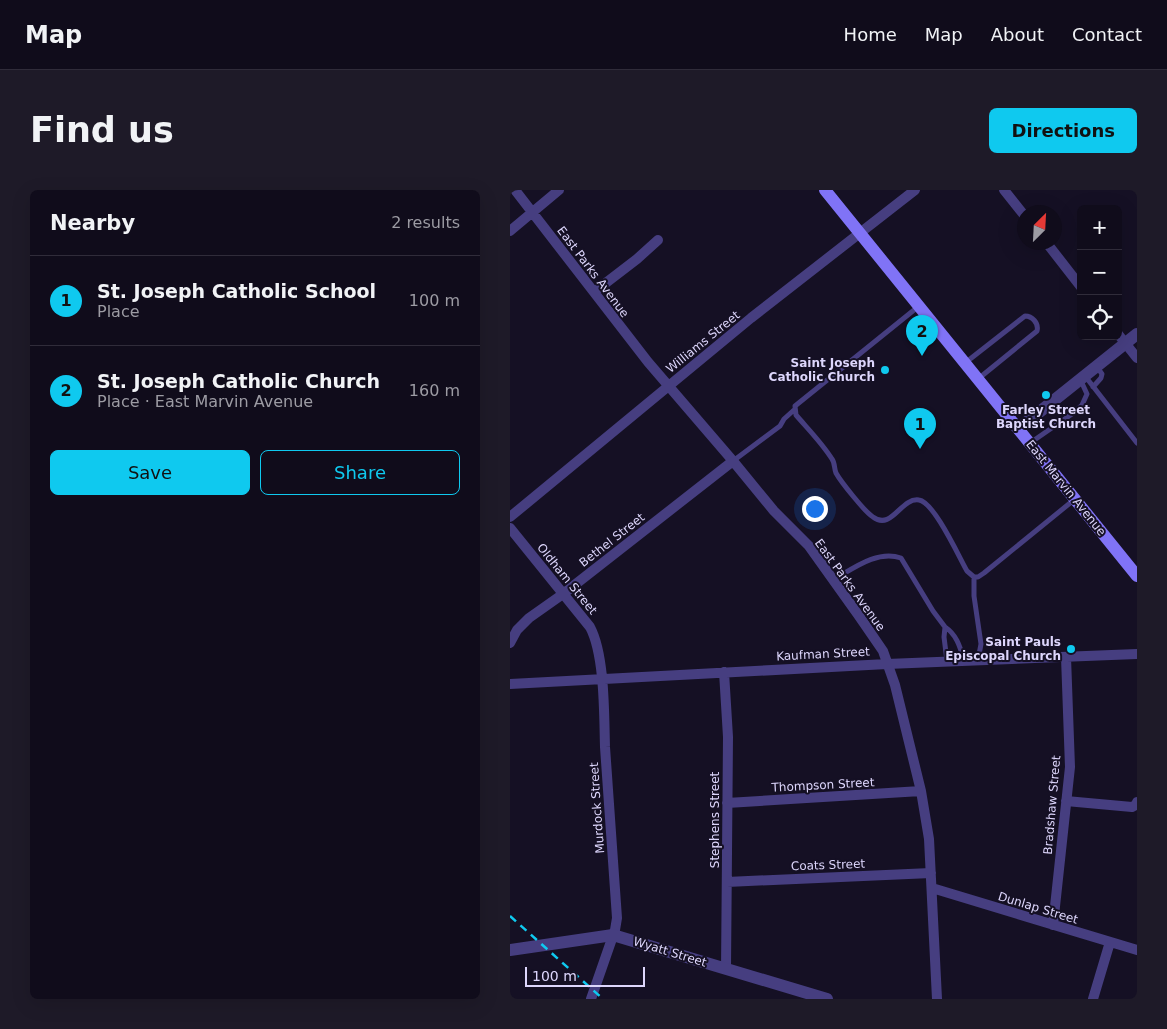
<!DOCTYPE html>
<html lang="en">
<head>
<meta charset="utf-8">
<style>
	body { margin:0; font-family:"DejaVu Sans",sans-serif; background:#1e1a28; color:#f1f3f6 }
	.controls { position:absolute; right:15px; top:15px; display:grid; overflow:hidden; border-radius:8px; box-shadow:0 5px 20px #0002 }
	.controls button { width:45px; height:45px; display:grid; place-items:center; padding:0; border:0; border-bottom:1px solid #302c3a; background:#100c1b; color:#f1f3f6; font:25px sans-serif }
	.compass { position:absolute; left:507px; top:15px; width:45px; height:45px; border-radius:50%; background:#100c1b; box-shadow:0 5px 20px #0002; rotate:24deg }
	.scale { position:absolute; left:15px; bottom:12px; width:120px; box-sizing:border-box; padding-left:5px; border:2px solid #ddd6fc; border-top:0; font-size:14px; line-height:18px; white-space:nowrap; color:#ddd6fc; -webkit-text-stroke:4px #151024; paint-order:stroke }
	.you { position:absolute; left:304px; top:318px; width:18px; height:18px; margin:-12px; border:4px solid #fff; border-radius:50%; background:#1a73e8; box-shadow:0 0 0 8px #1a73e833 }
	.badge { display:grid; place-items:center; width:32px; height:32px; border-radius:50%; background:#0fc9ef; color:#111; font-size:16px; font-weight:700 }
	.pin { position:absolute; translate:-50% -41px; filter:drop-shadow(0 1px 2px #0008) }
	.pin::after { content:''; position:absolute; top:26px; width:18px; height:15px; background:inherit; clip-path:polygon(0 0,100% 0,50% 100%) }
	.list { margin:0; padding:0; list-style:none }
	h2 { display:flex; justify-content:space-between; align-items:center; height:65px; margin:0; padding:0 20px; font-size:21px }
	h2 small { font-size:16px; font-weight:400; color:#9c9ba3 }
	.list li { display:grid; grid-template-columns:32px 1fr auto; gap:15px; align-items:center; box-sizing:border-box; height:90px; padding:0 20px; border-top:1px solid #302c3a }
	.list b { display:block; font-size:19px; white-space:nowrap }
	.list p { margin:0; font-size:16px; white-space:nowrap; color:#9c9ba3 }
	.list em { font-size:16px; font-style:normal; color:#9c9ba3 }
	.actions { display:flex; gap:10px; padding:15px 20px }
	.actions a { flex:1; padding:11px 0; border:1px solid #0fc9ef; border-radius:8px; text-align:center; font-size:18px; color:#0fc9ef }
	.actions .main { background:#0fc9ef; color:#111 }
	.icon { flex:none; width:28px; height:28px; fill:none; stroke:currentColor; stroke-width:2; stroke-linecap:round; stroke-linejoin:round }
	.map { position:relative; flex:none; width:627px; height:809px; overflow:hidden; border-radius:8px }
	header { display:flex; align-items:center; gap:30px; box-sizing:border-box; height:70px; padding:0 25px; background:#100c1b; border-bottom:1px solid #302c3a }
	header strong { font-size:24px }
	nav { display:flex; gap:28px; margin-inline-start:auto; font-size:18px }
	.intro { display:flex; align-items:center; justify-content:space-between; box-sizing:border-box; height:120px; padding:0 30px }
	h1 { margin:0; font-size:35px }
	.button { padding:12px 22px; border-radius:8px; background:#0fc9ef; color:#111; font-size:18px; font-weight:700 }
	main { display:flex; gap:30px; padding:0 30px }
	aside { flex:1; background:#100c1b; border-radius:8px; box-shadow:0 5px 20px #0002 }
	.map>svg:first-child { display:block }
</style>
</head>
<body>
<header>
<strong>Map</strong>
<nav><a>Home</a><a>Map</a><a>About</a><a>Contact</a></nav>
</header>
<div class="intro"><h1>Find us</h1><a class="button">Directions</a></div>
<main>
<aside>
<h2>Nearby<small>2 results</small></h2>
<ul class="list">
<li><span class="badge">1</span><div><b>St. Joseph Catholic School</b><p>Place</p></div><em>100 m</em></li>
<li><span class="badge">2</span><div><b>St. Joseph Catholic Church</b><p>Place · East Marvin Avenue</p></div><em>160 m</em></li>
</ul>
<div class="actions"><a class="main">Save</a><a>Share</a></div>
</aside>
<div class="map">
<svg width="627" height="809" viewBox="0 0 627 809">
	<rect width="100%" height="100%" fill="#151024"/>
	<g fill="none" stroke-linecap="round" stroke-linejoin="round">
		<path stroke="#463e80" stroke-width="5" d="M409 116 285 216 286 225C298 239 312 253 322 269 325 273 324 278 326 283 331 292 355 322 363 327 382 341 391 307 409 310 424 312 449 367 457 381L464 387H468L474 383 565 309
			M455 173 515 126C522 126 529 133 527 141L468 189
			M575 186 627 253
			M583 197 591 188 592 184 587 177
			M520 253 562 224 572 215 577 204 571 191
			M223 271 270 236 274 229 284 220
			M464 387V406L471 454 468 470
			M323 390C344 378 367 360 391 368L423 421 435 437
			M437 471 434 447 435 437C447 445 450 457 454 470"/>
		<path stroke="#463e80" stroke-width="10" d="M5 0 138 172 223 271 264 321 299 356 349 426 373 461 385 495 411 601 419 649 427 809
			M494 0 514 25
			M0 41 49 0
			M536 52 571 97
			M84 102 127 69 148 50
			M608 144 627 168
			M0 327 241 128 405 0
			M0 338 80 437C95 465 94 525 95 557 99 614 103 671 107 728L105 740 81 809
			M0 453 7 440 19 428 53 404 223 271
			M214 482 218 547 216 779
			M0 494 377 474 627 464
			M556 611 622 617 626 615 627 612
			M217 613 411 601
			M217 692 421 683
			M422 698 627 760
			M543 735 560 577 556 467
			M583 809 600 752"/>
		<path stroke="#463e80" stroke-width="12" d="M508 239 627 144
			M0 760 103 745 317 809"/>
		<path stroke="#8073f6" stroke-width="12" d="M315 0 627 386"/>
		<path stroke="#0fc9ef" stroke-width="2.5" stroke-dasharray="8 6" stroke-linecap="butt" d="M0 726 93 809"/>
	</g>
	<g fill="#0fc9ef" stroke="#151024" stroke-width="2">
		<circle cx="375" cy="180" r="5"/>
		<circle cx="536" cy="205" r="5"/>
		<circle cx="561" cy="459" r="5"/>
	</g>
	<g text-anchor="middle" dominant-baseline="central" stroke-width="4" stroke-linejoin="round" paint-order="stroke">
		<g font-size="12" fill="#ddd6fc" stroke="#151024">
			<text transform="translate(83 82) rotate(53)">East Parks Avenue</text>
			<text transform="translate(193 152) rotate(-39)">Williams Street</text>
			<text transform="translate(556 298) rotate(51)">East Marvin Avenue</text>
			<text transform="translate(102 350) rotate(-38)">Bethel Street</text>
			<text transform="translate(57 389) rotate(51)">Oldham Street</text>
			<text transform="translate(340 395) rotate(54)">East Parks Avenue</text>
			<text transform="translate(313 464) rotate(-3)">Kaufman Street</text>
			<text transform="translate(313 595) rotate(-3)">Thompson Street</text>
			<text transform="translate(542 615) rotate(-85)">Bradshaw Street</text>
			<text transform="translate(87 618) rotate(-94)">Murdock Street</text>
			<text transform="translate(205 630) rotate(-90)">Stephens Street</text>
			<text transform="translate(318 675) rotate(-2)">Coats Street</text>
			<text transform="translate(528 718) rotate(17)">Dunlap Street</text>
			<text transform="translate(160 762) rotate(17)">Wyatt Street</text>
		</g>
		<g font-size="12" font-weight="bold" fill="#ddd6fc" stroke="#151024" text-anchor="end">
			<text x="365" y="173">Saint Joseph<tspan x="365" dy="14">Catholic Church</tspan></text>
			<text x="536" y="220" text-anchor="middle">Farley Street<tspan x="536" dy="14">Baptist Church</tspan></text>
			<text x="551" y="452">Saint Pauls<tspan x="551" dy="14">Episcopal Church</tspan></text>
		</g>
	</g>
</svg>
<div class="controls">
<button>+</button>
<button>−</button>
<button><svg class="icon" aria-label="locate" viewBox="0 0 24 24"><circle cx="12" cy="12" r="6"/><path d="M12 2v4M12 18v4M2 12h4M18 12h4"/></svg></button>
</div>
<svg class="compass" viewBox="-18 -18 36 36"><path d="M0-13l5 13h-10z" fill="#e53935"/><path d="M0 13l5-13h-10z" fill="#9c9ba3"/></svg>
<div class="scale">100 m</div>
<div class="you"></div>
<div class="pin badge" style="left:410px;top:259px">1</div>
<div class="pin badge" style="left:412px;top:166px">2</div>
</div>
</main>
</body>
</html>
